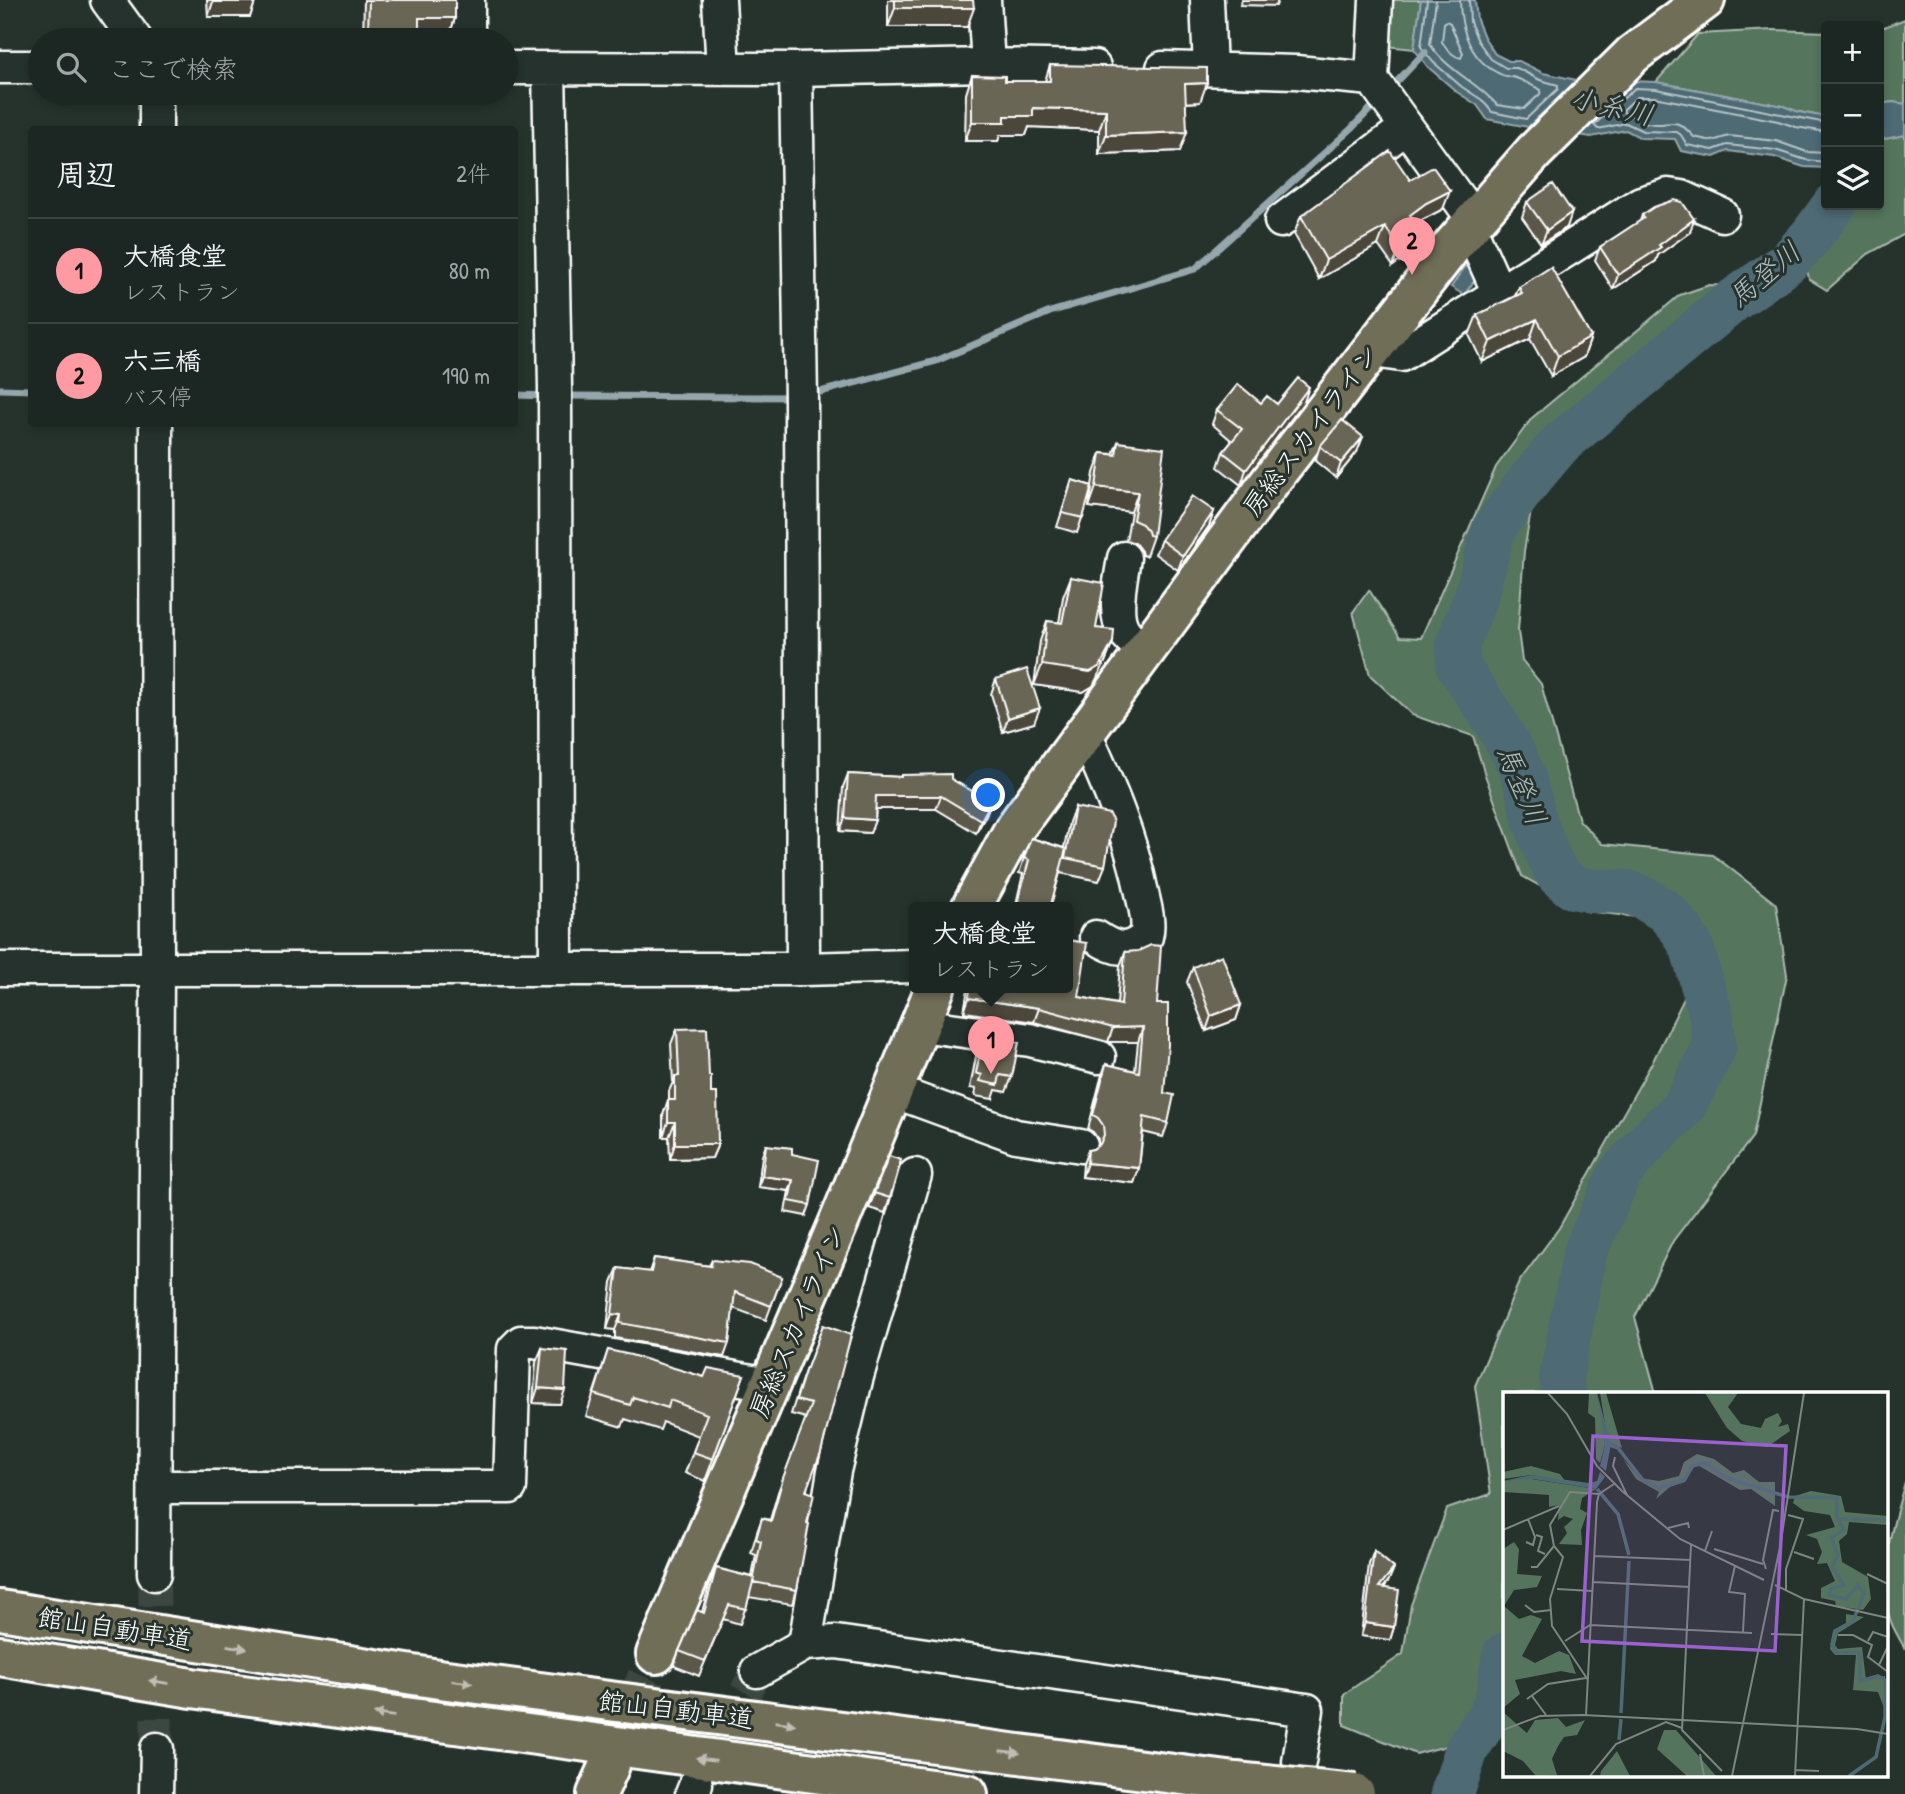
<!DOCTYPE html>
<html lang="ja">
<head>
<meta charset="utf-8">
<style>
	body { margin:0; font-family:"Patrick Hand","Klee One",sans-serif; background:#252e2a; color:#f1f3f6 }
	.controls { position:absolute; right:21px; top:21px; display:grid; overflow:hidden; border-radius:7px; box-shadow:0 4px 10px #0003 }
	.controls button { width:63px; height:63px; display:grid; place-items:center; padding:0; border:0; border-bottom:2px solid #3a4340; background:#1c2622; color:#f1f3f6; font:35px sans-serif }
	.you { position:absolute; left:989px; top:796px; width:24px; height:24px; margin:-18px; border:5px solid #fff; border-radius:50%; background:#1a73e8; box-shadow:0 0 0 10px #1a73e833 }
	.badge { display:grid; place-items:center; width:46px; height:46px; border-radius:50%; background:#ff9aa2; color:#111; font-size:23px; font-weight:700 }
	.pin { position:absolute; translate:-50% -58px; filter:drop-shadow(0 2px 4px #0008) }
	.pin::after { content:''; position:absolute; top:37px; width:24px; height:21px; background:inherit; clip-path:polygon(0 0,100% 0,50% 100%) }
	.popup { position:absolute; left:909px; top:902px; width:164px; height:91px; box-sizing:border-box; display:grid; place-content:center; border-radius:7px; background:#1c2622; filter:drop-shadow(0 2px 5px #0005); font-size:23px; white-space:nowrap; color:#a0a5a5 }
	.popup b { font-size:26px; color:#f1f3f6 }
	.popup::after { content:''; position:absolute; left:50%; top:100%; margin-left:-14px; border:14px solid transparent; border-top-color:#1c2622 }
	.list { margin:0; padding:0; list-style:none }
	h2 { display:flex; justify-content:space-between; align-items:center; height:91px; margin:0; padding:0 28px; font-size:30px }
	h2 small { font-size:23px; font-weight:400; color:#a0a5a5 }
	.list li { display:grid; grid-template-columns:46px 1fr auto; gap:21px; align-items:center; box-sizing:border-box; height:105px; padding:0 28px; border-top:2px solid #3a4340 }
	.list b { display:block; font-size:26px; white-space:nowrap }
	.list p { margin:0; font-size:23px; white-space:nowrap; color:#a0a5a5 }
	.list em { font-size:23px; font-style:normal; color:#a0a5a5 }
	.icon { flex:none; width:38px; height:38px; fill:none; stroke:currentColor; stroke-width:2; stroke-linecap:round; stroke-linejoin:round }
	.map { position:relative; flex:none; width:1905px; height:1794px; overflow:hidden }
	.search { position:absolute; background:#1c2622; box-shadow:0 4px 10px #0003; left:28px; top:28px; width:490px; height:77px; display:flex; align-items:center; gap:18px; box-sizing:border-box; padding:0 24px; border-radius:38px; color:#a0a5a5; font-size:26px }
	.panel { position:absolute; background:#1c2622; box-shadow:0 4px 10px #0003; left:28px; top:126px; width:490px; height:301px; border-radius:7px }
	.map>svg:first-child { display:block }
</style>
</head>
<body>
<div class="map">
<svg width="1905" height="1794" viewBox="0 0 1905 1794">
	<rect width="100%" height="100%" fill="#26332d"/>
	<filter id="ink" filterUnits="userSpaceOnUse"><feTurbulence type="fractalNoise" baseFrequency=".0143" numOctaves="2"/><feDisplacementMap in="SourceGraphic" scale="14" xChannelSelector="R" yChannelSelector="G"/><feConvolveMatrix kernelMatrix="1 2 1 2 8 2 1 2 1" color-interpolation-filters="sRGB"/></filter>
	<g filter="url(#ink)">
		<path fill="#55745d" stroke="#aabaae" stroke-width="2" d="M1367 0H1421L1414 49 1386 46Z
			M1905 19V104L1893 102 1879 104V29Z
			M1774 30 1826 32V117L1799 112 1783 106 1656 82 1698 34Z
			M1905 135V234L1868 254 1827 290 1809 279 1805 260 1838 230 1840 205H1879V140Z
			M1709 285 1735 286 1614 377 1540 460 1524 551 1518 631 1522 660 1541 684 1579 820 1602 844 1713 855 1776 904 1787 975 1753 1136 1673 1241 1635 1317 1656 1393H1504V1731L1416 1754 1344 1725V1694L1403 1654 1411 1605 1447 1509 1491 1494 1475 1386 1519 1282 1559 1228 1654 1059 1699 968 1663 920 1585 911 1522 876 1485 775 1473 736 1412 715 1370 675 1353 612 1369 590 1400 637 1421 638 1496 467 1532 418 1680 295Z
			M1905 1482V1649C1900 1639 1893 1629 1890 1619 1876 1573 1893 1526 1905 1482Z"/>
		<path fill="#4e6b74" stroke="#95a6ac" stroke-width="2" d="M1421 0H1475L1477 20 1484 37 1495 54 1509 61H1519L1543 73 1577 80 1528 127 1487 119 1477 105 1457 92 1428 67 1414 49Z
			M1631 81 1656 82 1783 106 1799 112 1826 117V168L1804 167 1774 157 1728 151 1714 157 1681 151 1675 139 1641 138 1626 130 1591 137 1573 134Z
			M1893 102 1905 104V135L1879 140V104Z
			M1467 264 1480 273 1464 295 1451 287Z"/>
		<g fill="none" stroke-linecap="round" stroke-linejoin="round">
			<path stroke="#b8c4c7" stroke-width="2" d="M1427 0 1421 47 1433 62 1462 87 1482 100 1492 112 1526 119 1558 89V85L1540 80 1517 68H1506L1491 59 1478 41 1470 22 1469 0
				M1436 0 1430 44C1446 70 1477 82 1497 105L1524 109 1540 94 1541 90C1533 86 1524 81 1516 78 1510 76 1505 77 1500 74 1471 61 1460 30 1460 0
				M1446 21 1450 23 1463 53 1461 58C1453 57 1446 48 1442 42L1444 23Z
				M1826 123 1656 89 1635 88 1594 125 1598 129 1626 123 1643 131 1677 132 1681 135 1687 145 1713 150 1727 145 1775 150 1806 160 1826 162
				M1826 132 1796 127 1778 121 1654 97H1637L1623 110 1625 114C1633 115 1639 121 1647 123 1671 128 1673 113 1694 137L1712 141 1729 136 1776 141 1807 152 1826 153"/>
			<path stroke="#95a6ac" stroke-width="7" d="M1390 89 1425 52
				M0 389 32 390
				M514 395 549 396
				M809 395 936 361 1050 312 1195 269 1351 129 1379 100
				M564 396 794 397"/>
			<path stroke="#4e6b74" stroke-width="44" d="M1564 1393 1561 1378 1585 1252 1620 1173 1651 1138 1683 1108 1714 1049 1712 1019 1692 948 1681 929 1666 912 1644 898 1627 892 1593 891 1572 887 1557 874 1546 851 1534 818 1525 781 1515 756 1493 718 1458 666V643L1477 593 1494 528 1528 482 1560 444 1734 300 1788 262 1812 235 1834 205
				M1452 1794 1467 1749 1491 1712 1498 1694 1504 1655"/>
			<path stroke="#3c4742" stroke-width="32" stroke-dasharray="32 16" stroke-linecap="butt" d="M154 1574 157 1749
				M700 1777 757 1671"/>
			<path stroke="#3c4742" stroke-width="38" stroke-dasharray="38 19" stroke-linecap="butt" d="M610 1765 656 1654"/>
			<defs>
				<path id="minor" d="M107 0 136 40
					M468 0V40
					M719 0 723 69
					M984 0 988 65
					M1207 0 1210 69
					M0 67H40
					M506 68 796 69 988 65 1094 67
					M549 68 555 387 556 969
					M1163 68 1296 72 1372 79 1474 220
					M796 69 801 401 803 969
					M1372 79 1376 0
					M156 93V130
					M1281 221 1407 127
					M1469 226 1499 293
					M1376 344 1387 353 1401 355 1641 203 1668 195 1682 197 1722 215
					M1124 558C1121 578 1112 614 1124 631 1129 639 1138 645 1145 651
					M1085 733C1108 785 1131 837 1142 893 1145 908 1150 922 1146 937 1128 953 1115 950 1096 937
					M0 969H803L914 966
					M920 1025 1030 1040 1099 1057
					M893 1091 1016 1136 1081 1146
					M156 1487H510L514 1349 521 1342H534L769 1384
					M154 1574 157 969 156 424
					M805 1644 834 1471 856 1380 915 1175
					M757 1671 805 1644 836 1642 1307 1710 1299 1762
					M156 1794 157 1749
					M692 1794 696 1784"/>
				<path id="major" d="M971 908 1014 829 1272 479 1453 245 1534 152 1633 54 1705 0
					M656 1654 841 1217 935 988
					M597 1794 610 1765"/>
				<path id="highway" d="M0 1610 439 1679 1236 1782
					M0 1656 192 1688 968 1794"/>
			</defs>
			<use href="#minor" stroke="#fff" stroke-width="37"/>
			<use href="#major" stroke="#fff" stroke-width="44"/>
			<use href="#highway" stroke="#fff" stroke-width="44"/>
			<use href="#minor" stroke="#26332d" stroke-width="32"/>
			<use href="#major" stroke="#716e59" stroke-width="38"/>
			<use href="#highway" stroke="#716e59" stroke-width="38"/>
			<defs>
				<path id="highway-bridge" d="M1236 1782 1355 1794"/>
			</defs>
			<use href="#highway-bridge" stroke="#fff" stroke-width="44" stroke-linecap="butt"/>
			<use href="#highway-bridge" stroke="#716e59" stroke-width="38"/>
		</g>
		<path fill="#5c5848" stroke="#fff" stroke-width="2" d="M207 0H255V2L250 17H208Z
			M364 0H455V18L450 33H419L417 40H363Z
			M888 0H973L967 27H888Z
			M1050 65 1200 102 1186 103 1180 151 1099 154V130L1029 127 1026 135H1000L998 141H965L966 94 972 75 1005 81H1045Z
			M1410 180 1443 209 1416 223 1415 250 1393 266 1378 245 1319 279 1294 234 1301 216Z
			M1527 202 1567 227 1541 244 1522 217Z
			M1642 215 1690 232 1658 255 1656 261 1613 289 1595 260 1600 247 1640 221Z
			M1519 287 1591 337 1584 357 1551 376 1530 339 1482 362 1469 335 1477 315 1515 296Z
			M1304 402 1241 485 1218 467 1223 452 1232 441 1212 424 1217 410 1261 403 1277 404Z
			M1118 442 1153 536 1146 556 1142 555 1141 551 1135 543 1126 540 1131 512 1089 507 1092 488 1077 533 1057 527 1072 480 1092 486 1094 473 1101 453 1113 454Z
			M1320 446 1357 452 1336 478 1315 461Z
			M1214 511 1209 526 1178 570 1155 554 1161 540Z
			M1071 577 1096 628 1113 642 1105 662 1093 686 1083 692 1034 685 1040 641 1047 621 1059 623 1063 597Z
			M996 679 1034 723 1003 732 991 694Z
			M848 774 900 777 901 775 951 779 991 802 986 815 976 833 936 809H876L875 820 870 833 840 831 843 787Z
			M1075 807 1105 866 1099 881 1060 873 1050 908H1015L1023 874 1019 873 1031 838 1064 848 1069 822Z
			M1125 952 1157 1004 1164 1093 1168 1123 1163 1137 1143 1132 1139 1168 1134 1183 1082 1177 1083 1164 1088 1150 1093 1149 1098 1145V1139L1093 1132 1088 1129 1101 1078 1106 1064 1135 1071 1138 1042H1108L1034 1022 964 1012 968 988 1079 997 1117 1004 1120 966Z
			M1193 967 1241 1005 1236 1020 1206 1031 1187 982Z
			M677 1029 709 1076 718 1144 712 1158 670 1159 669 1137H663V1115L668 1100H669V1091L673 1082 671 1044Z
			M983 1037 1012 1077 1006 1092 996 1090 993 1099 975 1096 976 1089 970 1088 977 1051Z
			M766 1145 792 1154 810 1205 806 1216 785 1212 789 1191 758 1187 762 1156Z
			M889 1156 890 1198 885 1213 869 1208Z
			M654 1258 709 1266 712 1260 782 1277 766 1320 733 1308 729 1343 724 1357 615 1338V1330L607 1329 612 1282 618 1268 649 1272Z
			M823 1325 807 1491V1523L797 1590 792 1604 749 1597 740 1624 723 1619 699 1676 674 1666 679 1651 702 1612 710 1582 716 1568 752 1577 756 1555 751 1553 757 1532 762 1518 770 1520 778 1492 806 1418 791 1414 801 1382 806 1368H807Z
			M542 1348 560 1404 533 1403 536 1362Z
			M608 1350 704 1377 744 1375 705 1481 685 1473 699 1436 663 1422 660 1430 625 1419 622 1427 586 1416Z
			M1374 1551 1389 1580 1384 1588 1394 1627 1390 1640 1361 1636 1369 1564Z"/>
		<path fill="#4b473b" stroke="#fff" stroke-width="2" d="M1242 0H1278L1276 6 1240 5Z
			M213 2H255L250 17H208Z
			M895 8H974L967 27H888Z
			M419 18H455L450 33H414Z
			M368 34 419 35 417 40H366Z
			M1207 83 1200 102 1178 103 1185 84Z
			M1033 108 1106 110 1099 130 1029 127 1026 135H1000L998 141H965L972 122 1005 116Z
			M1187 132 1180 151 1099 154 1106 135Z
			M1450 191 1443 209 1420 221 1403 233 1410 215 1426 203Z
			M1572 212 1567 227 1541 244 1547 230Z
			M1694 219 1690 232 1658 255 1656 261 1613 289 1618 275Z
			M1385 227 1378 245 1319 279 1326 260Z
			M1422 232 1415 250 1393 266 1400 248Z
			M1537 319 1530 339 1482 362 1490 342Z
			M1591 337 1584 357 1551 376 1558 356Z
			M1309 387 1304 402 1241 485 1246 470Z
			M1363 437 1357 452 1336 478 1341 463Z
			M1096 487 1138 492 1131 512 1089 507Z
			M1214 511 1209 526 1178 570 1183 556Z
			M1113 642 1105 662 1093 686 1083 692 1034 685 1042 665Z
			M1040 708 1034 723 1003 732 1008 718Z
			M876 796H941L936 809H872Z
			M991 802 986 815 976 833 981 820Z
			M845 818 875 820 870 833 840 831Z
			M969 998 1039 1008 1034 1022 964 1012Z
			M1241 1005 1236 1020 1206 1031 1211 1016Z
			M1143 1027 1138 1042H1108L1113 1028Z
			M668 1122H675L669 1137H663Z
			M675 1144H718L712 1158 670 1159Z
			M1087 1163 1139 1168 1134 1183 1082 1177Z
			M762 1176 793 1180 789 1191 758 1187Z
			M612 1314 621 1315 615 1330 607 1329Z
			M538 1388 565 1390 560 1404 533 1403Z
			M1394 1568 1389 1580 1374 1600 1379 1587Z
			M1365 1623 1394 1627 1390 1640 1361 1636Z"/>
		<path fill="#6b6654" stroke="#fff" stroke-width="2" d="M213 0H255V2H213Z
			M369 0H455V18H419V35L368 34Z
			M895 0H973L974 8H895Z
			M1050 65 1207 68V83L1185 84 1187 132 1106 135V110L1033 108V116H1005V122H972V75L1005 76V81H1050Z
			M1390 151 1410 180 1433 167 1450 191 1426 203 1410 215 1422 232 1400 248 1385 227 1326 260 1301 216Z
			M1553 184 1572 212 1547 230 1527 202Z
			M1674 200 1682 202 1694 219 1659 245 1661 247 1618 275 1600 247 1644 218 1642 215 1654 207Z
			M1551 267 1591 337 1558 356 1537 319 1490 342 1477 315 1522 293 1519 287Z
			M1298 378 1309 387 1246 470 1223 452 1242 429 1217 410 1238 384 1261 403 1267 396 1277 404Z
			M1342 420 1363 437 1341 463 1320 446Z
			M1118 442 1164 448 1153 536 1149 535 1148 531 1142 524 1133 520 1138 492 1096 487 1101 453 1116 455Z
			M1072 480 1092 486 1083 518 1062 513Z
			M1192 496 1214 511 1183 556 1161 540Z
			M1071 577 1104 583 1096 628 1114 630 1113 642 1100 666 1090 672 1042 665 1047 621 1062 623Z
			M1027 669 1040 708 1008 718 996 679Z
			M848 774 901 777V775L951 774V779L991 802 981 820 941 796H876L875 820 845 818Z
			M1075 807 1110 814 1113 822 1105 866 1065 858Z
			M1031 838 1066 849 1050 908H1039L1018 902 1029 860 1024 858Z
			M1068 940 1087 943 1079 997 1121 1005 1125 952 1138 951 1151 945 1161 946 1157 1004H1168V1045L1164 1093 1174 1095 1168 1123 1144 1117 1139 1168 1087 1163 1088 1150 1093 1149 1100 1144 1104 1135 1103 1125 1098 1118 1093 1115 1106 1064 1139 1072 1143 1027 1113 1028 1039 1008 969 998 970 988H1068Z
			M1222 955 1241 1005 1211 1016 1193 967Z
			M707 1028 709 1076H711V1093H717L718 1144H675V1122H668V1100H675V1076H679L677 1029Z
			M983 1037 1019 1042 1012 1077 1000 1075 998 1085 980 1081 982 1075 976 1073Z
			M766 1145 792 1148V1154L819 1160 810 1205 789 1201 793 1180 762 1176Z
			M889 1156 901 1160 890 1198 874 1193Z
			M654 1258 711 1266 712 1260 750 1264 782 1277 771 1306 735 1292 729 1343 620 1323 621 1315 612 1314 618 1268 651 1272Z
			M823 1325 851 1335 821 1452 806 1491 814 1494 807 1523 809 1524 797 1590 753 1582 761 1541 756 1539 762 1518 771 1521 783 1478 811 1404 796 1400 806 1368H807Z
			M542 1348 567 1351 565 1390 538 1388Z
			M608 1350 631 1355 704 1377 708 1368 744 1375 713 1459 693 1452 707 1414 670 1400 668 1408 633 1397 630 1405 594 1394Z
			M1374 1551 1394 1568 1379 1587 1399 1590 1394 1627 1365 1623Z
			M716 1568 754 1578 746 1609 729 1605 705 1661 679 1651 697 1610 704 1613Z"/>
		<defs><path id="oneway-solid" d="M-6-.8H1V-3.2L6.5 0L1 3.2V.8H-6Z" transform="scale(1.75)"/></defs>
		<g fill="#bfbeb4">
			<use href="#oneway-solid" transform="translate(237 1647) rotate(9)"/>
			<use href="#oneway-solid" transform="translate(159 1682) rotate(-171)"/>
			<use href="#oneway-solid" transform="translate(462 1682) rotate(7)"/>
			<use href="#oneway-solid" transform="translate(384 1715) rotate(-172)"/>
			<use href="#oneway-solid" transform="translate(785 1723) rotate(7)"/>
			<use href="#oneway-solid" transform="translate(1010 1752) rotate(7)"/>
			<use href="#oneway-solid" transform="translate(706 1759) rotate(-172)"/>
		</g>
	</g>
	<g text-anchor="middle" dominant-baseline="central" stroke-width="6" stroke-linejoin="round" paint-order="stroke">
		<g font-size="26" fill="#fff" stroke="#26332d">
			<text transform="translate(1310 430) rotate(-53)">房総スカイライン</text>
			<text transform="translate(797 1321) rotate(-67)">房総スカイライン</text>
			<text transform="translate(115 1628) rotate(9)">館山自動車道</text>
			<text transform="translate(676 1709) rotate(7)">館山自動車道</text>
		</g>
		<g font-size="28" font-style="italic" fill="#afbcc0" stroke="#26332d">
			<text transform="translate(1612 106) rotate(13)">小糸川</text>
			<text transform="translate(1764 274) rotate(-40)">馬登川</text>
			<text transform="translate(1522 785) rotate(67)">馬登川</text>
		</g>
	</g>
	<g transform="translate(1503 1392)">
		<rect width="385" height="385" fill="#26332d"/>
		<path d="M86 1H94L100 30 102 53 97 71 93 67 92 26 85 21ZM97 1H103L119 56 105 50ZM202 1H235L225 15 238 32 258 36 262 27 275 21 279 29 275 35 285 32 287 39 264 55 239 49 224 36ZM194 62 211 67 230 81 241 78 256 90H272V114L248 97 237 98 193 72 182 90 167 95 153 107 156 100 133 87 120 67 137 86 156 89 176 84 181 70ZM28 74 57 82 62 89 28 83 0 87V80ZM22 86 93 97 79 106 77 117 84 121 78 138 79 153 56 152 64 141 61 135 70 127 61 124 55 128 56 113 46 115V103L0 100V89ZM308 99 338 104 342 120 385 124V133L346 130 344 142 336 149 339 170 365 185 368 207 360 218 333 214 332 209 318 206V196L332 189 324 171 314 172 319 160 314 147 303 143 332 135 327 123 301 119 290 111 292 104ZM11 150 16 157 14 182 39 184 34 195 11 198 1 214 16 227 28 223 39 227 19 264 32 271 56 259 66 263 73 282 58 279 12 288 17 302 0 316V157ZM343 222 361 225 335 241 332 253 335 257 359 255 363 288 382 284 384 324 375 300 350 298 353 263H332L327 257 330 239 343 231ZM0 320 24 341 32 328 55 326 63 335 82 328 74 343 61 345 55 354 49 367 54 383 33 384 20 369 0 359ZM161 338H173L213 384H184L154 357ZM114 359 127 384H97L98 379Z" fill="#55745d"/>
		<path d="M94 1 108 52 103 79 97 74 102 53ZM97 80 102 85 93 97 30 87 0 89 28 83 86 91 94 89Z" fill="#4e6b74"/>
		<path fill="none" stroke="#4e6b74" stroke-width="3.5" d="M104 52 115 56 140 88 157 96 182 87 189 74 202 71 223 86 285 105 334 106V125L341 138 328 146 335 163 329 175 341 193 328 197 326 203 343 207 355 193 361 202 350 229 332 239 329 252 334 261 357 260V289L375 284 382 288V325L373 365 346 384M94 97 115 122 126 163M335 127 385 128M118 321 126 169M116 348 118 327"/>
		<path fill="none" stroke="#7d8581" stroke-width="2" d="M45 1 64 22 94 74 119 99 177 147 261 188M112 65 110 74 124 103M165 136 185 131 186 136M0 138 56 114M33 143 39 145 35 159 42 162M23 150 30 153 32 145 25 127M188 153 179 338 219 379M211 157 260 172M202 159 209 139M291 160 311 167M91 164 188 168M232 174 226 200 242 202 240 240M28 175H34L51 154M263 177 260 168 270 118 276 119M364 182 385 192M90 190 187 195M272 193 301 207 292 384M54 197 89 199M283 198V177L300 127 285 123M301 207 385 226M22 213 31 220 48 218M268 242 299 243M335 243H350L369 253 365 265 385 280M62 249 87 233 249 241M365 249 370 240 385 245M376 273 385 254M85 288 49 234 47 207 60 165 51 154 47 133 67 100 96 102M29 304 43 323M24 307 45 292 83 286M83 323 94 110 96 102 111 92M0 338 37 324 80 323 354 337 385 342M197 362 201 384M292 378 316 379M87 384 113 352 163 330 179 336M229 384 277 155 301 1"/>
		<path fill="#9c61cf" fill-opacity="0.15" stroke="#9c61cf" stroke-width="3.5" d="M90 44 283 54 272 259 79 249Z"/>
		<rect width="385" height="385" fill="none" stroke="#fff" stroke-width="3.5"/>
	</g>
</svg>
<div class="controls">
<button>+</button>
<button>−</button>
<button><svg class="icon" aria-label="layers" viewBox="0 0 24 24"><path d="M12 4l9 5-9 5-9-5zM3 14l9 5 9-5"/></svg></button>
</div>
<div class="you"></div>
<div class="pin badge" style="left:991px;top:1074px">1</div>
<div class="popup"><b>大橋食堂</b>レストラン</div>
<div class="pin badge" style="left:1412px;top:275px">2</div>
<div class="search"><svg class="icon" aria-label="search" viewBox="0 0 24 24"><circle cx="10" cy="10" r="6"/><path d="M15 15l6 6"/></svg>ここで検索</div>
<section class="panel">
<h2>周辺<small>2件</small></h2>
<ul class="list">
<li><span class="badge">1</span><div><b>大橋食堂</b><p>レストラン</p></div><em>80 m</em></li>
<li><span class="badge">2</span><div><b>六三橋</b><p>バス停</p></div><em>190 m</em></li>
</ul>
</section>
</div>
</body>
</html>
